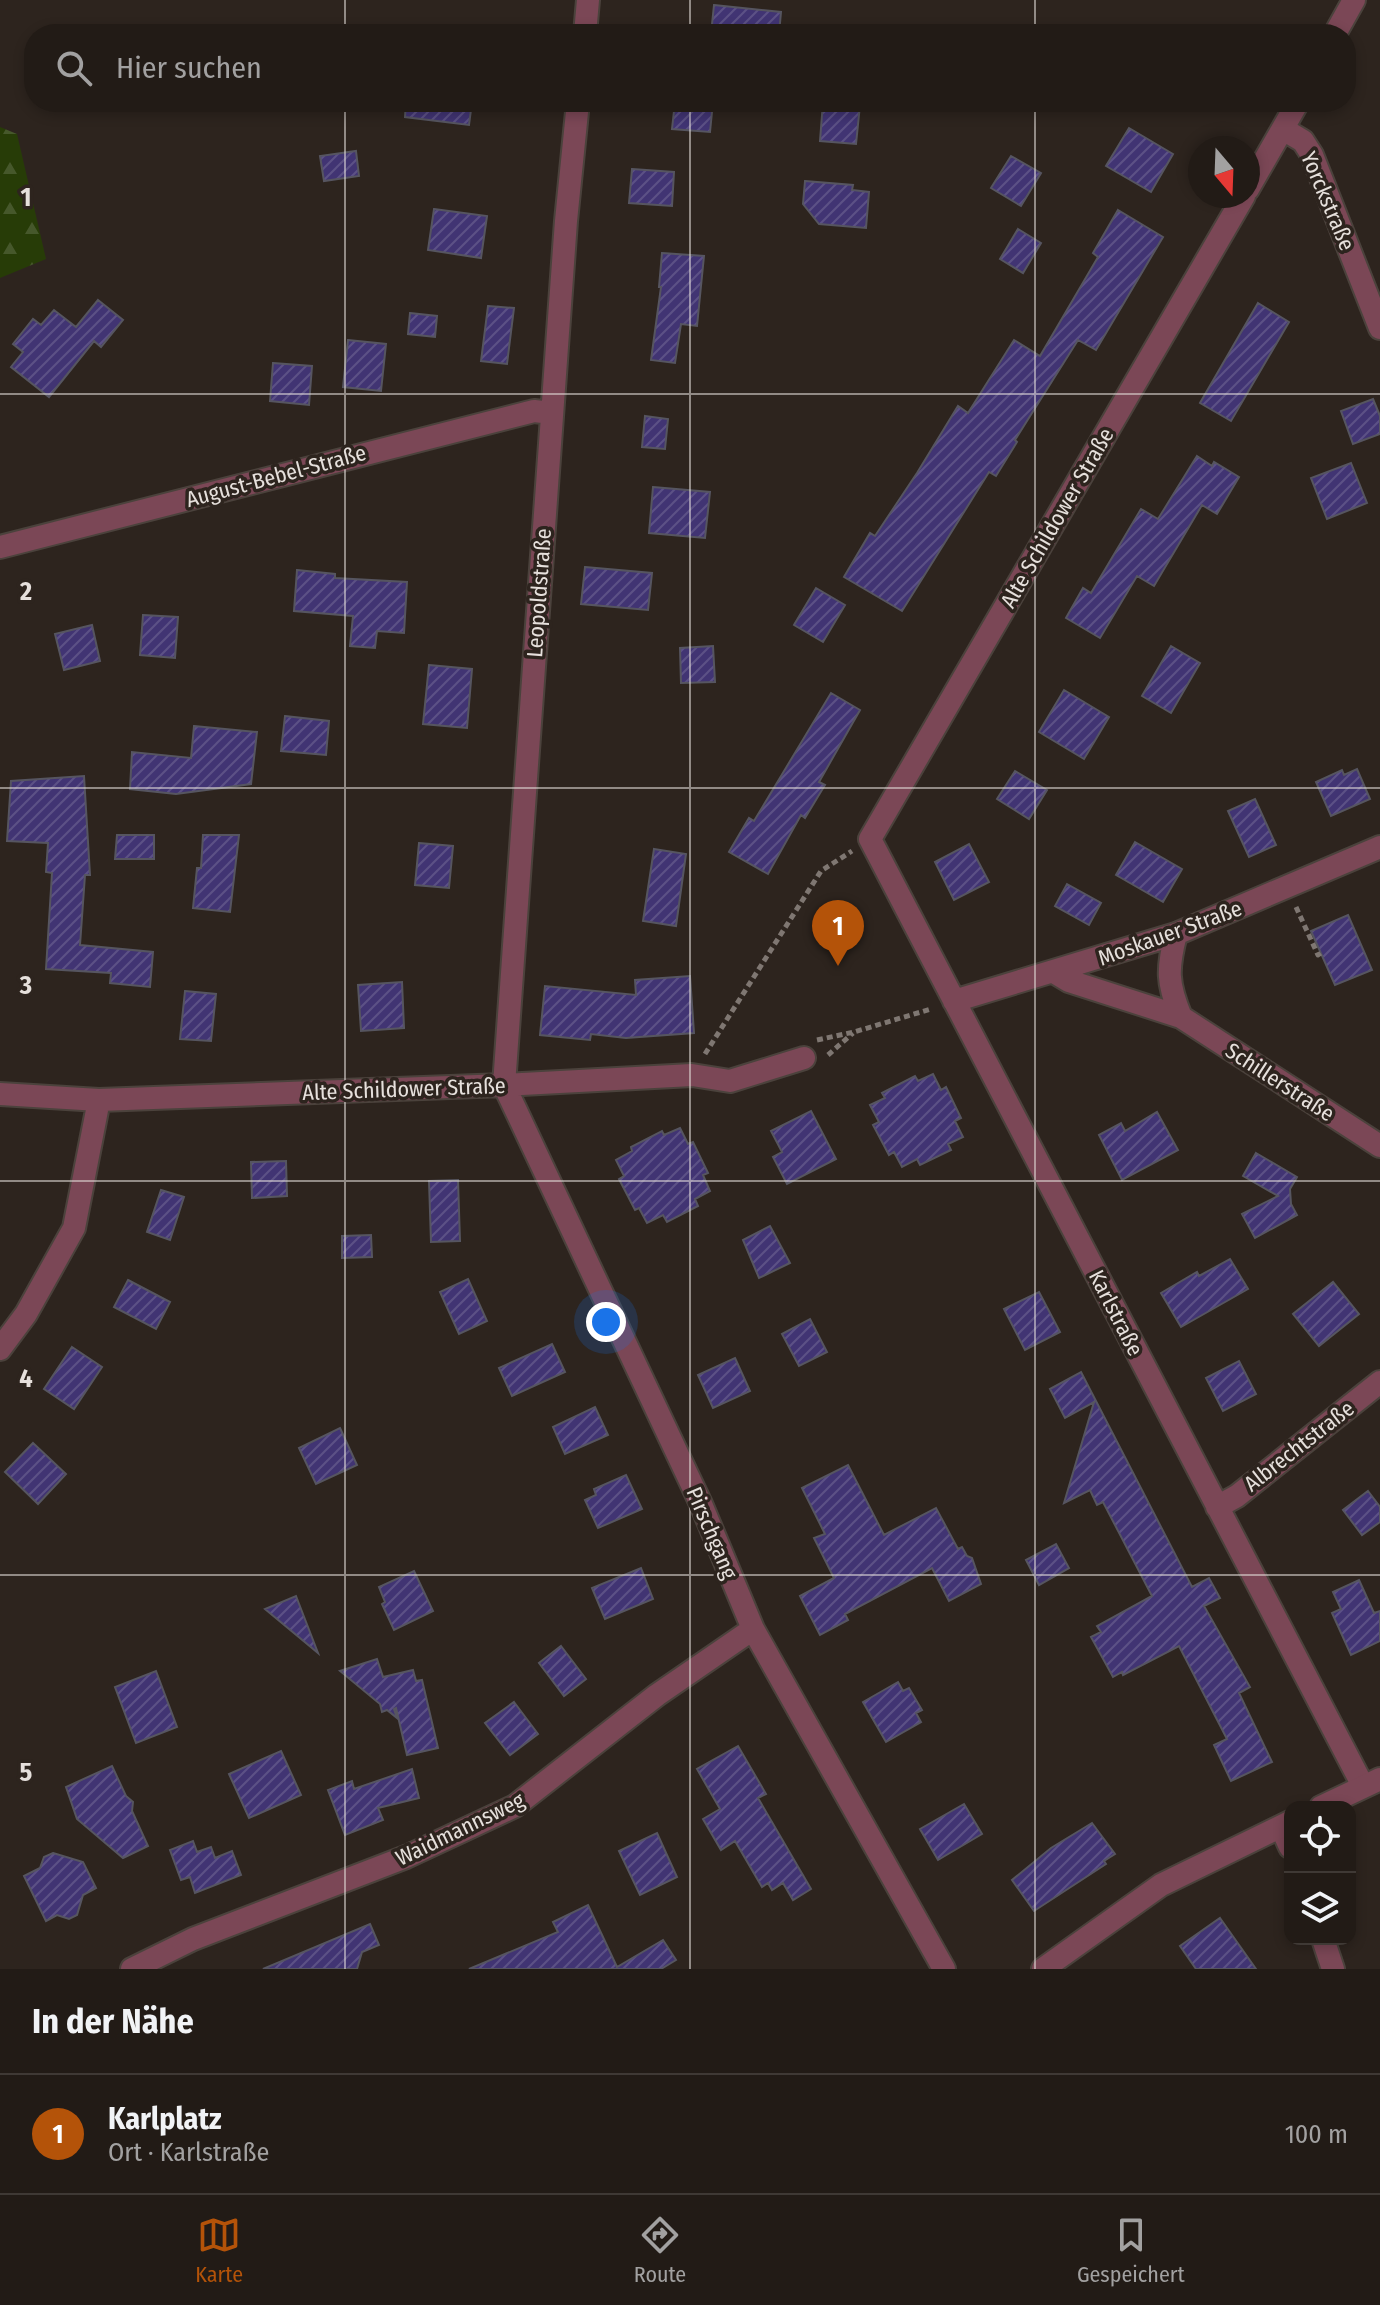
<!DOCTYPE html>
<html lang="de">
<head>
<meta charset="utf-8">
<style>
	body { margin:0; font-family:"Fira Sans Condensed",sans-serif; background:#2e2823; color:#f1f3f6 }
	.controls { position:absolute; right:24px; bottom:24px; display:grid; overflow:hidden; border-radius:16px; box-shadow:0 4px 12px #0003 }
	.controls button { width:72px; height:72px; display:grid; place-items:center; padding:0; border:0; border-bottom:2px solid #3f3935; background:#221b16; color:#f1f3f6; font:40px sans-serif }
	.compass { position:absolute; left:1188px; top:136px; width:72px; height:72px; border-radius:50%; background:#221b16; box-shadow:0 4px 12px #0003; rotate:161deg }
	.you { position:absolute; left:606px; top:1322px; width:28px; height:28px; margin:-20px; border:6px solid #fff; border-radius:50%; background:#1a73e8; box-shadow:0 0 0 12px #1a73e833 }
	.badge { display:grid; place-items:center; width:52px; height:52px; border-radius:50%; background:#b45309; color:#fff; font-size:26px; font-weight:700 }
	.pin { position:absolute; translate:-50% -66px; filter:drop-shadow(0 2px 4px #0008) }
	.pin::after { content:''; position:absolute; top:42px; width:28px; height:24px; background:inherit; clip-path:polygon(0 0,100% 0,50% 100%) }
	.list { margin:0; padding:0; list-style:none }
	h2 { display:flex; justify-content:space-between; align-items:center; height:104px; margin:0; padding:0 32px; font-size:34px }
	h2 small { font-size:26px; font-weight:400; color:#a2a1a1 }
	.list li { display:grid; grid-template-columns:52px 1fr auto; gap:24px; align-items:center; box-sizing:border-box; height:120px; padding:0 32px; border-top:2px solid #3f3935 }
	.list b { display:block; font-size:30px; white-space:nowrap }
	.list p { margin:0; font-size:26px; white-space:nowrap; color:#a2a1a1 }
	.list em { font-size:26px; font-style:normal; color:#a2a1a1 }
	.icon { flex:none; width:44px; height:44px; fill:none; stroke:currentColor; stroke-width:2; stroke-linecap:round; stroke-linejoin:round }
	.map { position:relative; flex:none; width:1380px; height:1969px; overflow:hidden }
	.search { position:absolute; background:#221b16; box-shadow:0 4px 12px #0003; left:24px; right:24px; top:24px; height:88px; display:flex; align-items:center; gap:20px; box-sizing:border-box; padding:0 28px; border-radius:32px; color:#a2a1a1; font-size:30px }
	.sheet { height:224px; background:#221b16 }
	nav { display:flex; justify-content:space-around; align-items:center; box-sizing:border-box; height:112px; border-top:2px solid #3f3935; background:#221b16; font-size:22px; color:#a2a1a1 }
	nav a { display:grid; justify-items:center; gap:4px }
	nav .on { color:#b45309 }
	.map>svg:first-child { display:block }
</style>
</head>
<body>
<div class="map">
<svg width="1380" height="1969" viewBox="0 0 1380 1969">
	<defs>
		<pattern id="forest-firs" width="22" height="20" patternUnits="userSpaceOnUse" patternTransform="scale(2)"><rect width="22" height="20" fill="#273c07"/><path d="M5 1l3.5 6h-7zM16 11l3.5 6h-7z" fill="#46582b"/></pattern>
		<pattern id="building-hatch" width="6" height="6" patternUnits="userSpaceOnUse" patternTransform="scale(2)"><rect width="6" height="6" fill="#413473"/><path d="M-1 1l2-2M0 6l6-6M5 7l2-2" fill="none" stroke="#5c5186"/></pattern>
	</defs>
	<rect width="100%" height="100%" fill="#2d241e"/>
	<path fill="url(#forest-firs)" d="M0 127 17 134 46 259 0 278Z"/>
	<path fill="url(#building-hatch)" stroke="#565560" stroke-width="2" d="M714 5 781 12 779 34H711Z
		M406 102H472L469 125 405 117Z
		M675 102H713L710 132 672 129Z
		M823 102 860 105 856 144 820 141Z
		M1129 128 1173 154 1151 192 1106 166Z
		M356 151 359 176 324 181 320 156Z
		M1011 156 1041 173 1021 206 991 188Z
		M632 169 674 172 672 206 629 203Z
		M805 181 853 185 852 190 869 192 866 228 819 224 803 204Z
		M434 209 487 216 481 258 428 250Z
		M1118 210 1163 237 1096 350 1078 340 1015 440 1017 442 996 476 989 472 902 611 844 577 870 533 875 536 917 473 958 406 968 413 1014 340 1040 356 1098 257 1093 253Z
		M1018 229 1041 243 1023 273 1000 259Z
		M662 253 704 256 697 326 681 324 675 363 651 360 661 287H659Z
		M98 300 123 320 101 347 94 341 49 397 11 367 23 352 13 344 33 319 41 325 54 310 76 327Z
		M1258 303 1289 322 1231 421 1200 403Z
		M488 306 514 308 507 364 481 361Z
		M410 313 437 316 435 337 408 334Z
		M348 340 386 344 381 391 343 387Z
		M273 363 312 366 309 405 270 401Z
		M1373 399 1380 416V434L1353 444 1341 411Z
		M645 416 668 419 665 449 642 447Z
		M1197 456 1212 466 1214 462 1239 477 1217 514 1202 505 1154 586 1137 576 1100 638 1066 618 1083 588 1091 593 1141 509 1158 519Z
		M1351 463 1367 503 1327 519 1311 478Z
		M653 487 710 492 705 538 649 533Z
		M585 567 652 573 648 610 581 604Z
		M297 570 335 574V578L407 582 404 633 377 631 375 648 350 646 353 616 294 611Z
		M816 588 845 605 823 642 794 625Z
		M143 615 178 617 175 658 140 655Z
		M92 625 100 661 64 670 55 634Z
		M713 646 715 682 681 683 680 648Z
		M1171 646 1200 663 1171 713 1142 696Z
		M429 665 472 669 467 728 423 724Z
		M1064 690 1109 717 1084 759 1039 732Z
		M831 693 860 710 819 782 825 785 805 818 801 815 768 874 729 852 749 818 754 821Z
		M285 716 329 721 326 755 281 751Z
		M194 726 257 732 251 784 176 794 130 789 132 752 191 758Z
		M1357 769 1370 799 1331 816 1316 782 1342 770 1344 775Z
		M1015 771 1047 790 1029 819 997 799Z
		M84 776 90 875H85L80 945 153 952 150 987 110 983 111 973 46 969 52 873 46 872 48 843 7 841 11 781Z
		M1255 799 1276 845 1249 857 1228 811Z
		M117 835H154V859H115Z
		M203 835H239L230 912 193 908 197 868H201Z
		M1135 842 1182 869 1163 902 1116 875Z
		M419 843 453 846 449 888 415 885Z
		M969 844 989 882 954 900 935 862Z
		M654 849 686 854 676 926 643 921Z
		M1067 884 1101 903 1089 925 1055 906Z
		M1348 915 1372 970 1335 985 1311 931Z
		M690 976 694 1033 626 1038 591 1034 590 1040 540 1035 545 986 636 995 635 980Z
		M402 982 404 1028 361 1031 358 985Z
		M185 991 216 994 211 1041 180 1039Z
		M933 1074 941 1090 946 1087 961 1118 955 1121 963 1137 948 1144 951 1150 920 1165 917 1159 902 1167 894 1152 889 1155 873 1125 879 1122 870 1105 885 1098 882 1093 915 1076 918 1081Z
		M811 1111 836 1159 787 1184 773 1157 782 1152 771 1131Z
		M1157 1112 1178 1150 1122 1180 1099 1135 1121 1123 1125 1131Z
		M680 1128 688 1144 693 1142 708 1173 703 1175 710 1191 695 1199 698 1206 667 1222 663 1215 647 1223 639 1208 635 1210 619 1179 624 1176 616 1160 632 1151 631 1147 662 1131 664 1135Z
		M1256 1153 1297 1177 1290 1189 1291 1204 1297 1215 1255 1238 1242 1214 1278 1196 1243 1176Z
		M286 1161 287 1196 252 1198 251 1162Z
		M458 1180 460 1241 431 1242 429 1181Z
		M161 1190 184 1197 170 1240 147 1232Z
		M770 1226 790 1263 759 1278 743 1240Z
		M371 1235 372 1257 342 1258V1236Z
		M1230 1259 1248 1289 1181 1327 1161 1293 1197 1272 1199 1276Z
		M468 1279 487 1321 459 1334 440 1292Z
		M128 1280 170 1302 156 1329 114 1307Z
		M1333 1282 1359 1314 1319 1346 1293 1314Z
		M1039 1292 1060 1332 1025 1350 1004 1309Z
		M810 1319 827 1352 799 1366 782 1334Z
		M552 1344 565 1372 512 1396 499 1368Z
		M72 1347 102 1367 74 1409 44 1389Z
		M735 1358 750 1391 713 1408 698 1375Z
		M1239 1361 1256 1394 1223 1411 1206 1378Z
		M1081 1372 1192 1587 1209 1578 1220 1598 1204 1606 1250 1687 1239 1693 1272 1762 1231 1781 1214 1745 1227 1739 1179 1646 1123 1675 1122 1672 1113 1677 1091 1637 1101 1632 1097 1626 1152 1596 1103 1502 1097 1505 1090 1490 1064 1503 1094 1402 1065 1418 1050 1389Z
		M595 1407 608 1435 565 1454 553 1427Z
		M340 1428 357 1465 316 1484 299 1448Z
		M33 1443 66 1474 38 1504 5 1472Z
		M848 1465 884 1535 936 1508 958 1549 962 1547 967 1556 972 1558 981 1584 949 1601 932 1568 845 1614 848 1620 820 1635 800 1596 834 1578 814 1538 825 1534 802 1488Z
		M626 1475 642 1509 598 1528 585 1500 596 1495 594 1489Z
		M1368 1491 1380 1507V1522L1362 1535 1343 1510Z
		M1056 1544 1069 1568 1039 1585 1026 1560Z
		M641 1568 653 1599 605 1619 592 1588Z
		M414 1571 433 1611 394 1630 382 1604 385 1602 379 1587Z
		M1359 1580 1374 1613 1380 1611V1641L1351 1655 1332 1613 1341 1609 1333 1592Z
		M296 1596 318 1653 265 1609Z
		M561 1646 586 1679 564 1696 539 1663Z
		M377 1659 383 1677 413 1670 416 1681 422 1680 438 1748 407 1755 396 1708 394 1709 397 1718 387 1710 382 1712 380 1704 340 1671Z
		M156 1671 177 1727 136 1743 115 1687Z
		M898 1682 903 1691 909 1688 922 1710 916 1713 921 1722 886 1742 863 1702Z
		M514 1702 538 1734 510 1755 485 1723Z
		M738 1746 766 1794 758 1798 811 1889 793 1900 783 1883 772 1890 768 1883 762 1887 735 1841 721 1850 703 1819 720 1809 697 1769Z
		M281 1751 301 1795 249 1818 229 1774Z
		M112 1766 126 1796 133 1802 132 1811 148 1846 123 1858 77 1819 66 1787Z
		M412 1769 419 1798 378 1808 383 1820 345 1835 328 1790 352 1781 354 1789Z
		M964 1804 982 1834 938 1860 920 1829Z
		M1092 1823 1115 1854 1104 1861 1106 1864 1034 1911 1012 1880 1051 1848Z
		M657 1833 677 1877 640 1895 619 1851Z
		M193 1841 197 1852 211 1847 215 1858 232 1851 241 1875 195 1893 190 1877 181 1880 170 1850Z
		M53 1853 83 1862 96 1888 83 1895 77 1915 69 1919 57 1915 46 1921 24 1876 40 1868 44 1857Z
		M588 1905 617 1967 663 1940 676 1960 661 1969H469L558 1932 553 1922Z
		M1220 1918 1256 1969H1196L1180 1946Z
		M370 1924 379 1945 362 1952 357 1969H263Z"/>
	<g fill="none" stroke-linecap="round" stroke-linejoin="round">
		<defs>
			<path id="minor" d="M585 34 588 0
				M1335 34 1354 0
				M578 102 566 221 504 1085 701 1504 753 1629 944 1969
				M1283 129 1303 141 1312 155 1380 328
				M1248 189 1298 102
				M1244 196 870 839 1363 1786
				M0 547 534 411 552 413
				M1176 934C1167 969 1167 983 1181 1017
				M1054 972 1069 981 1181 1017 1380 1146
				M954 1001 1176 934 1380 847
				M0 1094 99 1100 504 1085 692 1075 730 1081 804 1058
				M0 1349 26 1314 74 1228 99 1100
				M1217 1507 1237 1496 1380 1382
				M1281 1827 1290 1847
				M1323 1939 1333 1969
				M132 1969 193 1939 406 1857 515 1806 657 1695 753 1629"/>
			<path id="tertiary" d="M1321 1807 1380 1779
				M1043 1969 1161 1885 1290 1822"/>
		</defs>
		<use href="#minor" stroke="#4b423c" stroke-width="26"/>
		<use href="#tertiary" stroke="#4b423c" stroke-width="26"/>
		<path stroke="#7f7772" stroke-width="5" stroke-dasharray="6 4" stroke-linecap="butt" d="M1296 907 1318 955 1321 953
			M817 1040 854 1032 931 1009
			M705 1054 821 871 852 851
			M828 1055 853 1033"/>
		<use href="#minor" stroke="#7b4756" stroke-width="22"/>
		<use href="#tertiary" stroke="#7b4756" stroke-width="22"/>
	</g>
	<path fill="none" stroke="#e6e0dc" stroke-width="2" stroke-opacity="0.55" d="M345 0V34M690 0V34M1035 0V34M345 102V1969M690 102V1969M1035 102V1969M0 394H1380M0 788H1380M0 1181H1380M0 1575H1380"/>
	<g text-anchor="middle" dominant-baseline="central" stroke-width="7" stroke-linejoin="round" paint-order="stroke">
		<g font-size="22" fill="#e6e0dc" stroke="#2d241e">
			<text transform="translate(1328 201) rotate(67)">Yorckstraße</text>
			<text transform="translate(276 476) rotate(-15)">August-Bebel-Straße</text>
			<text transform="translate(1057 518) rotate(-60)">Alte Schildower Straße</text>
			<text transform="translate(539 593) rotate(-86)">Leopoldstraße</text>
			<text transform="translate(1170 933) rotate(-20)">Moskauer Straße</text>
			<text transform="translate(1280 1082) rotate(33)">Schillerstraße</text>
			<text transform="translate(404 1089) rotate(-2)">Alte Schildower Straße</text>
			<text transform="translate(1116 1313) rotate(63)">Karlstraße</text>
			<text transform="translate(1299 1446) rotate(-38)">Albrechtstraße</text>
			<text transform="translate(712 1533) rotate(67)">Pirschgang</text>
			<text transform="translate(460 1829) rotate(-26)">Waidmannsweg</text>
		</g>
	</g>
	<g font-size="26" text-anchor="middle" font-weight="bold" fill="#e6e0dc" stroke="#2d241e" stroke-width="7" stroke-linejoin="round" paint-order="stroke">
		<text x="26" y="206">1</text>
		<text x="26" y="600">2</text>
		<text x="26" y="994">3</text>
		<text x="26" y="1387">4</text>
		<text x="26" y="1781">5</text>
	</g>
</svg>
<div class="controls">
<button><svg class="icon" aria-label="locate" viewBox="0 0 24 24"><circle cx="12" cy="12" r="6"/><path d="M12 2v4M12 18v4M2 12h4M18 12h4"/></svg></button>
<button><svg class="icon" aria-label="layers" viewBox="0 0 24 24"><path d="M12 4l9 5-9 5-9-5zM3 14l9 5 9-5"/></svg></button>
</div>
<svg class="compass" viewBox="-18 -18 36 36"><path d="M0-13l5 13h-10z" fill="#e53935"/><path d="M0 13l5-13h-10z" fill="#a2a1a1"/></svg>
<div class="you"></div>
<div class="pin badge" style="left:838px;top:966px">1</div>
<div class="search"><svg class="icon" aria-label="search" viewBox="0 0 24 24"><circle cx="10" cy="10" r="6"/><path d="M15 15l6 6"/></svg>Hier suchen</div>
</div>
<section class="sheet">
<h2>In der Nähe<small></small></h2>
<ul class="list">
<li><span class="badge">1</span><div><b>Karlplatz</b><p>Ort · Karlstraße</p></div><em>100 m</em></li>
</ul>
</section>
<nav>
<a class="on"><svg class="icon" aria-label="map" viewBox="0 0 24 24"><path d="M3 6l6-2 6 2 6-2v14l-6 2-6-2-6 2zM9 4v14M15 6v14"/></svg>Karte</a>
<a><svg class="icon" aria-label="directions" viewBox="0 0 24 24"><path d="M12 3l9 9-9 9-9-9zM9 14v-3h6M13 9l2 2-2 2"/></svg>Route</a>
<a><svg class="icon" aria-label="saved" viewBox="0 0 24 24"><path d="M7 4h10v16l-5-4-5 4z"/></svg>Gespeichert</a>
</nav>
</body>
</html>
